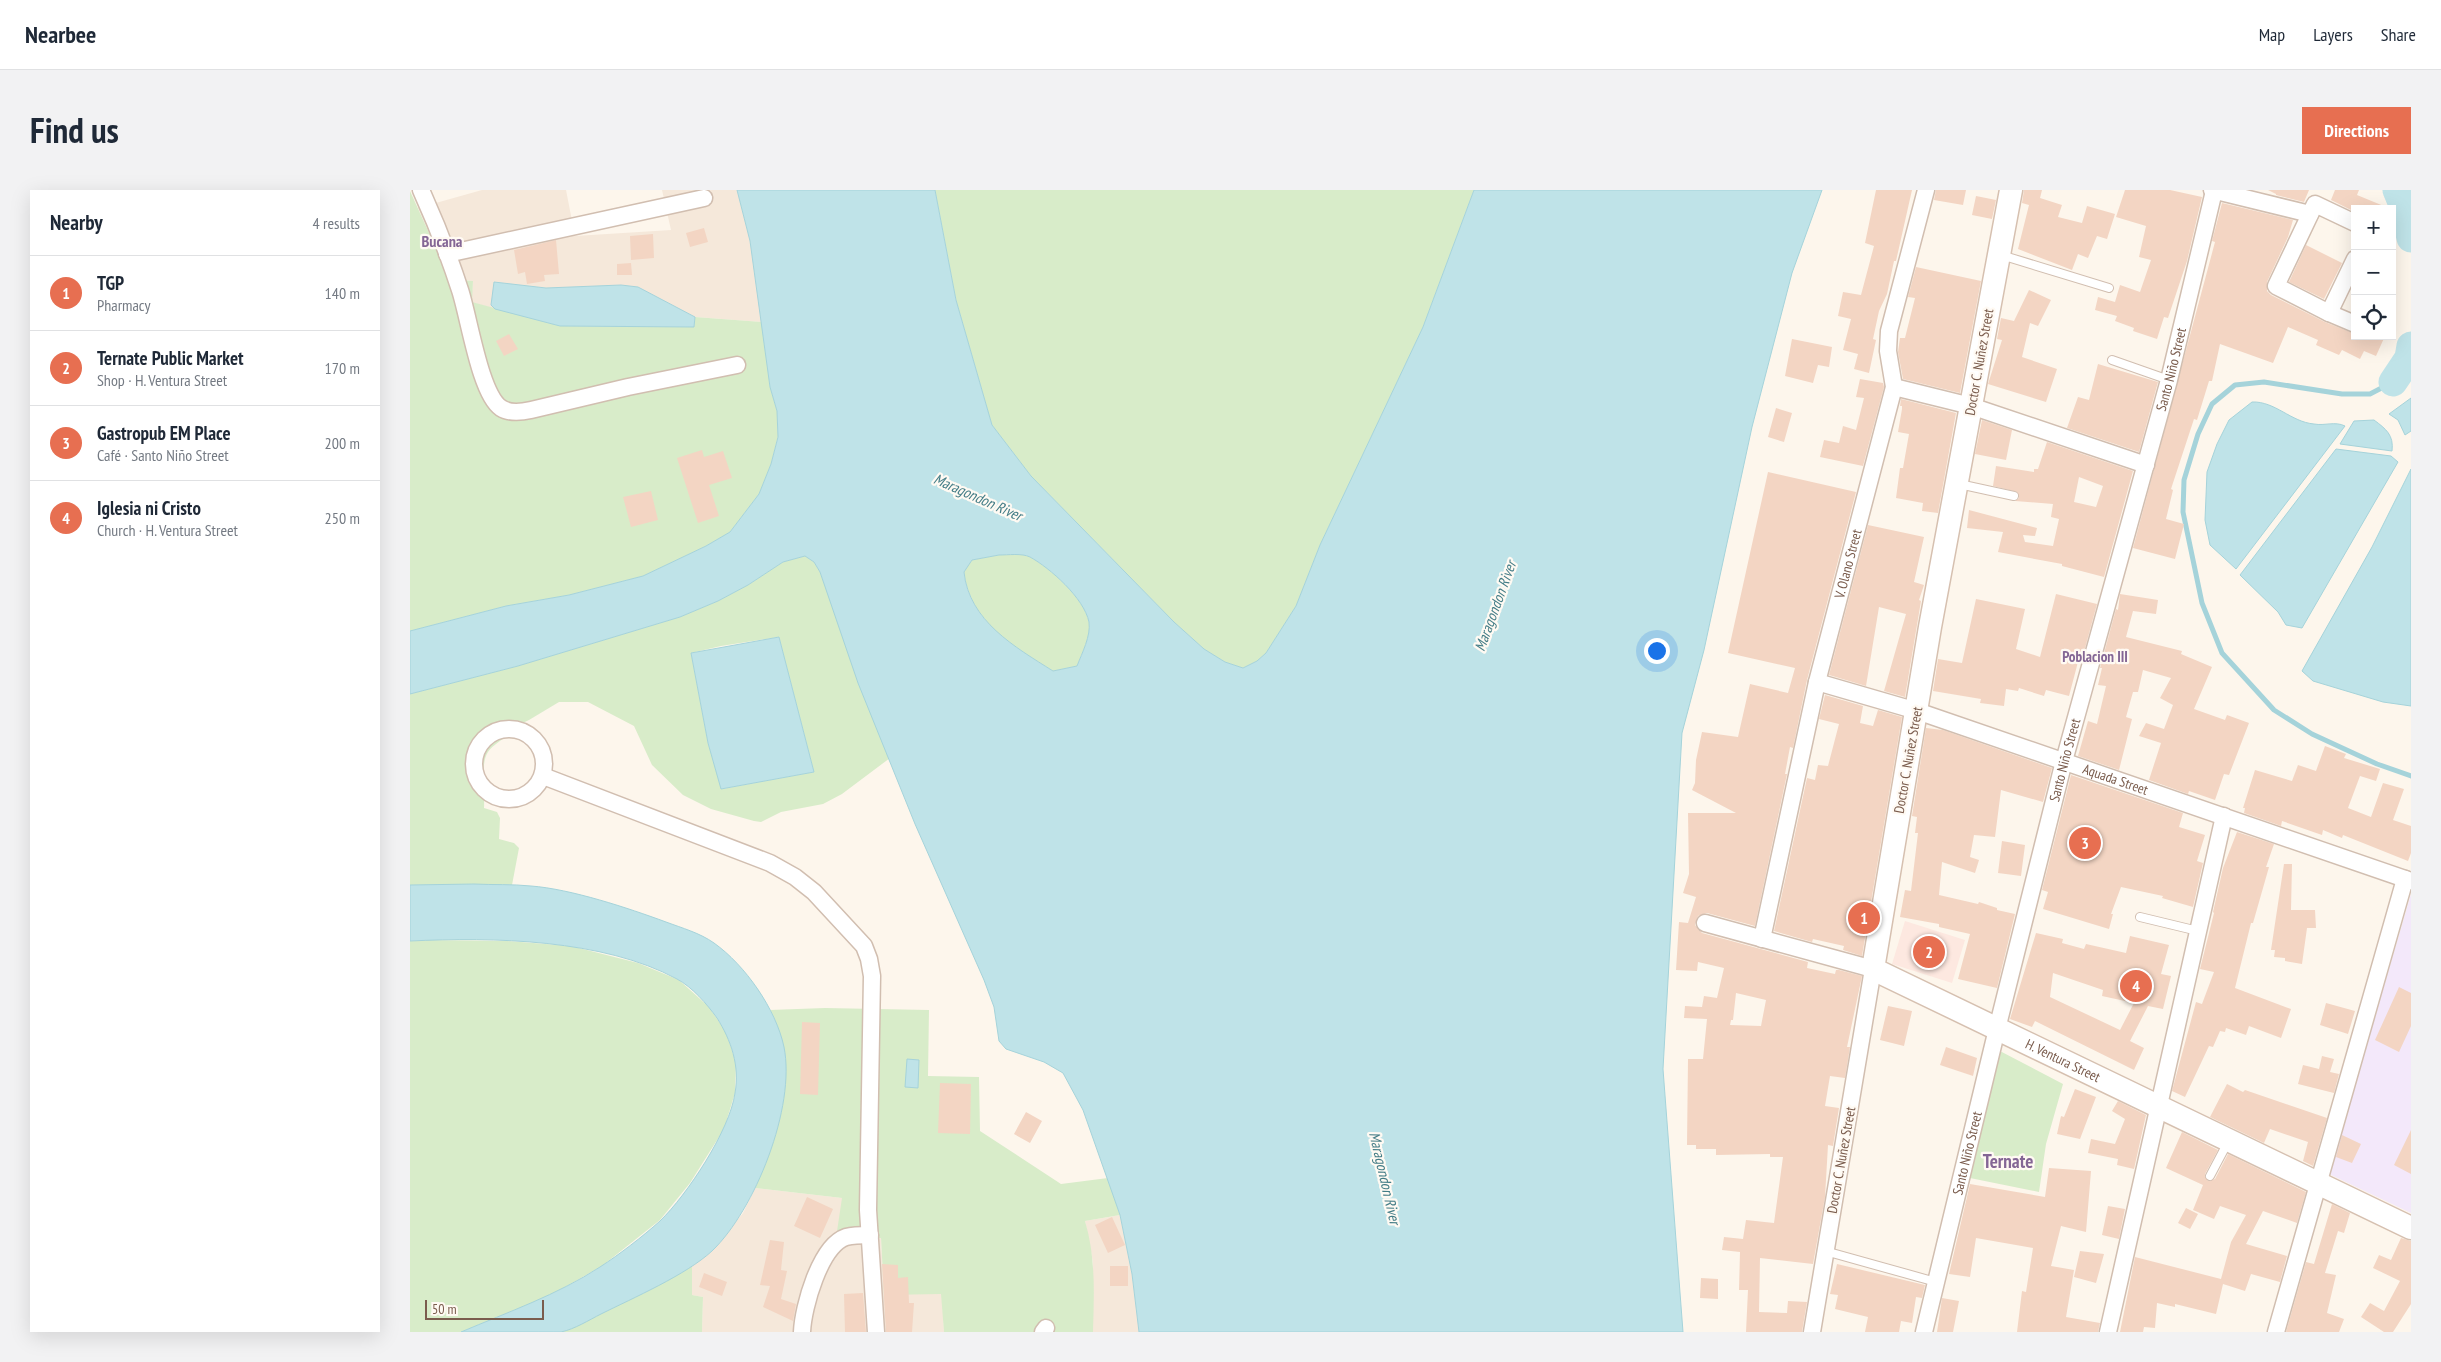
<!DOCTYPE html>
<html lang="en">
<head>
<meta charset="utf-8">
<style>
	body { margin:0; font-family:"PT Sans Narrow",sans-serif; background:#f2f2f3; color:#1f2937 }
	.controls { position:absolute; right:15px; top:15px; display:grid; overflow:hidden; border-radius:0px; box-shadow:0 5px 20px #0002 }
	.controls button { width:45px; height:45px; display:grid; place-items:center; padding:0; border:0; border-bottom:1px solid #e0e1e3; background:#fff; color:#1f2937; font:25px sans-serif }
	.scale { position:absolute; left:15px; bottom:12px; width:119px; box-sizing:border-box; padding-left:5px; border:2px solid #7a5c4d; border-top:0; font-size:14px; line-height:18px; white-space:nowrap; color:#7a5c4d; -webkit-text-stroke:4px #fffaf3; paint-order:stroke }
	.you { position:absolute; left:1246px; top:460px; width:18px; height:18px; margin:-12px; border:4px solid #fff; border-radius:50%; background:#1a73e8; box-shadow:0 0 0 8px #1a73e833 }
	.badge { display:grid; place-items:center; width:32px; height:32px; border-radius:50%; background:#e76f51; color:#fff; font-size:16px; font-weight:700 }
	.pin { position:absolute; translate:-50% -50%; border:2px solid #fff; box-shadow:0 1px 5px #0006 }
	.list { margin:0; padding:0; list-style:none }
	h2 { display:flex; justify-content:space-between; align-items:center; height:65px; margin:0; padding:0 20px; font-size:21px }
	h2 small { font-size:16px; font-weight:400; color:#747a83 }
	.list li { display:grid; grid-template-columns:32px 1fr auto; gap:15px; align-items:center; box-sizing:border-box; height:75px; padding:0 20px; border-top:1px solid #e0e1e3 }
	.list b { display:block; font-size:19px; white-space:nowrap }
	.list p { margin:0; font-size:16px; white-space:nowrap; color:#747a83 }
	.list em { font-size:16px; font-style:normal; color:#747a83 }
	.icon { flex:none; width:28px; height:28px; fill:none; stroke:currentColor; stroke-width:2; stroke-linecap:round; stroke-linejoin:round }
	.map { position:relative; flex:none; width:2001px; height:1142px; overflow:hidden; border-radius:0px }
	header { display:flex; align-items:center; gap:30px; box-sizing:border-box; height:70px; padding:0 25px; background:#fff; border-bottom:1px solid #e0e1e3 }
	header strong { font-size:24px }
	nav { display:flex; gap:28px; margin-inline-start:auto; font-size:18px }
	.intro { display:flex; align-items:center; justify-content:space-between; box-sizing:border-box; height:120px; padding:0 30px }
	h1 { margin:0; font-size:35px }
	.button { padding:12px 22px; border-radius:0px; background:#e76f51; color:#fff; font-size:18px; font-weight:700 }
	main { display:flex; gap:30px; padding:0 30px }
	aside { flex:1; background:#fff; border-radius:0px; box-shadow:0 5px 20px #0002 }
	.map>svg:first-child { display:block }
</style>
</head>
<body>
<header>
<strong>Nearbee</strong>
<nav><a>Map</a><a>Layers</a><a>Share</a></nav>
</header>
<div class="intro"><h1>Find us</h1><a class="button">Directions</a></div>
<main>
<aside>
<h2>Nearby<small>4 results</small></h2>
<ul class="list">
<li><span class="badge">1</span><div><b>TGP</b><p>Pharmacy</p></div><em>140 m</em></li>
<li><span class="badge">2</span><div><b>Ternate Public Market</b><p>Shop · H. Ventura Street</p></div><em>170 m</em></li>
<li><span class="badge">3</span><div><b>Gastropub EM Place</b><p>Café · Santo Niño Street</p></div><em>200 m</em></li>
<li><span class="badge">4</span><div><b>Iglesia ni Cristo</b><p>Church · H. Ventura Street</p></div><em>250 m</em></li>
</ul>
</aside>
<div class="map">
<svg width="2001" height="1142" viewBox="0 0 2001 1142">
	<rect width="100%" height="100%" fill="#fdf6ec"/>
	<path fill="#f5e8da" d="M72 0H156L165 46 261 40 252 0H327L340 51 352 132 285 127 228 97 211 95 136 98 85 92 81 115 85 119 61 112 63 91 40 89 8 18Z
		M345 998 432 1008 471 1048 474 1104H532L534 1142H292L293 1107 282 1105V1075L301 1062 333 1023Z
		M710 1025 722 1084 729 1142H683V1072L675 1031Z"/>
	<path fill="#fde8e0" d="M1495 731 1555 750 1542 793 1482 774Z"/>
	<path fill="#f3e8fa" d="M2001 704V1023L1919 984Z"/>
	<path fill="#d8ecc9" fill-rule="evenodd" d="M525 0H1064L1013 137 910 355 886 416 856 463 847 471 833 478 815 472 794 459 764 432 621 286 582 235 546 110Z
		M0 1 40 89 63 91 62 112 150 136 284 137 285 127 352 132 360 197 367 221 368 246 361 274 349 304 320 342 296 356 233 386 159 405 96 416 0 441Z
		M589 365C598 365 612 363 620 367 640 378 674 408 679 432 681 447 672 462 667 476L643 481C604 457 560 432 554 382L562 370Z
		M395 366 404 372 410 382 480 568 432 604 413 614 371 622 351 632 344 631 301 619 273 605 242 575 224 536 178 512H149L119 530 104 537C98 548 85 552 78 562 70 573 75 604 74 618L87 622 90 628 89 649 104 653 109 658 102 695H0V504L108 476 270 427 308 411 338 395 373 372ZM369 447 404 582 312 599 298 553 281 463 311 456Z
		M18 750 97 751 161 756 228 773 269 790 299 817 316 842 326 873 325 903 314 939 280 993 250 1030 192 1076 141 1105 51 1142H0V751Z
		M415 818 519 820 518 886 569 887 570 941 651 994 698 988 710 1025 675 1031C686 1068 684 1104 683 1142H534L531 1104 474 1105 471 1048H426L432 1008 345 998 365 945 372 916 375 886 366 832 360 820Z
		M1588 860 1653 894 1636 954 1629 1002 1555 987Z
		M282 1075V1105L293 1107 292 1142H151L240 1100Z"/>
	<path fill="#bfe3e8" stroke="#a5d3da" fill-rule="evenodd" d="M327 0H525L546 110 582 235 621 286 764 432 794 459 815 472 833 478 847 471 856 463 886 416 910 355 1013 137 1064 0H1412L1382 83 1342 237 1294 460 1272 543 1253 879 1273 1142H729L722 1084 710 1025 673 920 653 883 634 872 596 859 589 851 584 817 574 790 505 634 448 493 410 382 404 372 395 366 373 372 338 395 308 411 270 427 108 476 0 504V441L96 416 159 405 233 386 296 356 320 342 349 304 361 274 368 247 367 221 360 197 340 51ZM589 365C598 365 612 363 620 367 640 378 674 408 679 432 681 446 672 463 667 476L643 481C605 457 559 431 554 382L562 370Z
		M84 92 136 98 211 95 228 97 285 127 284 137 150 136 85 119 81 115Z
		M2001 208V241L1995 245 1988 230 1979 224Z
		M1842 212C1865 211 1881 232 1904 234 1915 236 1925 231 1935 236L1826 379 1800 355 1795 330 1797 282 1807 254 1819 230Z
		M1964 230C1976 239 1984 245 1982 261L1930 254 1944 231Z
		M1926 259 1981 266 1988 272 1892 438 1876 435 1868 422 1830 385Z
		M2001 279V516L1973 512 1903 491 1892 481 1962 357Z
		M369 447 404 582 311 599 298 553 281 463Z
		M64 694C83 695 102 694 121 696 161 699 218 718 256 732 272 738 290 743 304 753 335 775 366 819 374 857 386 917 345 1020 302 1061 276 1085 223 1108 191 1124 179 1130 165 1139 151 1142 142 1142 130 1142 121 1142 97 1142 74 1142 51 1142 98 1122 147 1105 190 1077 210 1064 232 1047 250 1031 277 1005 320 940 325 903 330 876 321 850 307 828 297 814 282 797 267 789 193 749 83 747 0 751V695Z
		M497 869 509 870 508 898 495 897Z"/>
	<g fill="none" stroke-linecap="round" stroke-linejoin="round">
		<path stroke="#a5d3da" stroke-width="5" d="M1983 192 1960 204H1932L1854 192 1825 195 1802 214 1788 244 1774 290 1773 322 1792 413 1812 463 1864 520 1902 544 1967 574 2001 586"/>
		<path stroke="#bfe3e8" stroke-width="29" d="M1987 0 1994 17 2001 48
			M1983 192 1999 168 2001 156"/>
	</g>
	<path fill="#f3d5c3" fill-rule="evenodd" d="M1466 0H1502L1486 71H1484L1477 104 1469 121 1463 149 1466 150 1459 183 1444 179 1448 164 1433 160 1441 129 1428 126 1433 102 1451 105 1464 56 1455 53Z
		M1526 0H1556L1553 15 1524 10Z
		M1614 0H1632L1630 8 1652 15 1648 27 1672 33 1677 16 1705 24 1697 49 1687 46 1678 68 1668 64 1662 80 1608 59 1619 15 1612 13Z
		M1715 0H1760L1792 7 1777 71 1758 128 1754 127 1747 149 1723 141 1724 138 1705 131 1707 126 1685 120 1688 107 1705 112 1710 95 1730 102 1741 70 1729 67 1736 36 1706 27Z
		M1858 0H1899L1894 12 1866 5V4Z
		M1925 0H1949L1947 5 1981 19H1945V22L1921 10Z
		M1566 6 1586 10 1582 29 1562 25Z
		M1812 13 1883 30 1878 47 1857 92V101L1861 105 1915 132 1945 144V146H1975L1966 166 1954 161 1950 169 1932 160 1929 165 1906 155 1908 150 1878 137 1863 173 1810 154 1802 191H1799L1787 230 1784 229 1761 299 1763 300 1756 329 1774 334 1765 369 1723 358 1805 52 1802 51Z
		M294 38 298 52 280 57 276 43Z
		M243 44 244 68 221 70 220 46Z
		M146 50 149 84 134 85 135 91 117 94 115 82 108 84 104 60Z
		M1896 55 1932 73 1914 109 1879 92Z
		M221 73 222 85H207V74Z
		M1506 77 1571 91 1550 203 1493 189 1488 162 1490 148H1495L1505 108 1498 107Z
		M1619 100 1641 110 1628 136 1620 133 1612 167 1647 179 1636 212 1578 194 1592 150 1587 149 1591 128 1604 131Z
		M99 144 108 159 94 166 86 151Z
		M1382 149 1422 157 1419 177 1408 175 1403 193 1375 186Z
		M1688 174 1748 192 1729 262 1657 238 1668 207 1679 210Z
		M1450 189 1473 193 1474 197 1453 276 1410 267 1414 250 1429 253 1433 236 1446 240 1454 208 1446 207Z
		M1491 209 1546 223 1528 323 1512 321 1513 313 1486 308 1490 278H1493L1499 244 1488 242 1492 219V216H1490Z
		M1366 218 1382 223 1374 252 1358 247Z
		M1572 230 1602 240 1596 270 1565 264Z
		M1637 252 1723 281 1694 387 1652 376V374L1588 362 1593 342 1557 338 1559 320 1627 338 1625 346 1613 345 1615 352 1643 356 1649 329 1641 327 1643 314 1605 311 1609 308 1607 302 1583 296 1586 276 1624 282V279H1628ZM1669 287 1693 296 1686 317 1664 312Z
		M292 260 294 267 313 261 322 288 299 295 309 326 288 333 267 268Z
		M1358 282 1446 302 1397 490 1383 558 1380 557 1375 584H1377L1345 736 1297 723 1288 726 1285 735 1292 743 1398 772 1397 778 1425 784 1426 780H1429L1452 786 1437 857H1440L1435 888 1420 886 1415 916 1429 918 1423 956 1418 955 1415 1007 1403 1074 1350 1068 1349 1122 1377 1123 1378 1111 1397 1112 1392 1142H1336L1338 1100H1329L1330 1062 1312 1060 1314 1047 1333 1049 1336 1030 1364 1033 1373 967H1360V964L1306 965V959H1286V955H1277L1278 869H1293L1297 829 1274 828 1275 816 1292 817 1294 806 1307 808 1314 778 1288 772 1287 781 1266 780 1269 732 1278 733 1286 707 1273 703 1279 684 1278 623H1326L1282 600 1285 593 1286 570 1292 542 1328 547 1340 494 1378 503 1385 478 1318 463ZM1326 803 1356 810 1351 836 1320 835 1321 830H1323Z
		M241 301 248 330 221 337 213 307Z
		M1458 335 1514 347 1504 392 1514 395 1509 410 1511 411 1495 507 1474 501 1496 424 1469 417 1456 496 1419 485Z
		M1646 404 1687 414 1671 473 1668 472 1659 506 1636 500 1634 506 1609 498 1608 501 1596 499 1594 516 1570 513 1571 509 1523 501 1528 469 1552 473 1566 409 1615 419 1606 459 1630 467Z
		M1710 404 1748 410 1746 424 1723 421 1716 447 1772 461 1771 464 1802 477 1784 519 1815 530 1817 525 1839 533 1819 585 1814 584 1805 610 1779 601 1778 604 1739 590 1751 553 1729 546 1736 533 1754 539 1763 515 1750 508 1761 488 1733 480 1728 502H1723L1716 527 1722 529 1709 580 1668 566 1678 531 1687 534 1696 496 1688 495 1692 478H1690L1706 419 1708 420Z
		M1415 505 1453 516 1450 533 1463 536 1468 520 1492 527 1452 766 1433 760 1434 756 1403 749 1402 752 1364 741 1397 588 1405 590 1408 575 1418 576 1429 534 1409 529Z
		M1516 538 1533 540 1642 578 1633 612 1591 600 1585 647 1564 645 1560 667 1569 670 1565 683 1532 672 1529 705 1568 714 1569 712 1587 718V720L1605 724 1587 798 1548 789 1560 744 1529 737V734L1490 727 1495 700 1501 701 1508 643H1505L1507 627 1502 626Z
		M1915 556 1936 564 1934 568 1970 579 1966 591 1950 586 1938 618 1961 627 1973 593 1994 599 1983 630 2001 636V663L1998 671 1933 645 1932 648 1913 640 1912 645 1872 631 1871 636 1834 623 1835 618H1833L1845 580 1882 591 1888 575 1906 581Z
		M1661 585 1773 623 1769 637 1795 645 1787 671 1793 673 1783 717 1752 708 1753 706 1711 697 1701 724H1703L1699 739 1633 719 1638 702 1632 700Z
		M1827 642 1864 654 1856 677H1859L1843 733H1841L1825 798 1881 819 1871 848 1839 836 1836 845 1816 838 1815 842 1810 841 1803 857 1799 856 1775 907 1762 901 1786 812 1792 814 1804 782 1790 779 1804 723 1803 722 1813 678Z
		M1592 651 1615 655 1611 686 1588 683Z
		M1874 674H1882L1881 720H1905L1906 738H1897L1892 774 1875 771V768L1864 767 1865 760H1861Z
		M1626 743 1653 749 1652 753 1674 759 1676 754 1716 763 1720 746 1759 755 1751 784 1761 786 1753 819 1738 816 1720 851 1734 858 1724 880 1625 831 1622 837 1600 829ZM1643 783 1693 800 1692 806 1724 813 1710 840 1640 807Z
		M1989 797 2001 803V836L1989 862 1965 850Z
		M1916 813 1945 821 1938 844 1910 835Z
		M1478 816 1502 821 1494 856 1470 850Z
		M392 832 410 833 408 905 390 904Z
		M1536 857 1567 868 1563 886 1530 875Z
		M1912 866 1924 869 1920 882 1929 884 1924 903 1888 894 1893 875 1909 879Z
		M530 893 561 894 560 944 528 943Z
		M1817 894 1833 902 1835 900 1917 928 1903 976 1893 971 1898 952 1860 939 1854 953 1800 927Z
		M1665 899 1686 907 1670 949 1647 944 1651 926 1654 927Z
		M1708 911 1736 925 1724 979 1707 975 1708 969 1678 963 1681 949 1705 954 1715 929 1702 921Z
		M616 922 632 931 620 953 604 944Z
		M2001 940V984L1984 975Z
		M1772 942 1808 960 1795 984 1798 991 1805 989 1818 964 1896 1002 1887 1033 1853 1021 1836 1054 1877 1066 1870 1092 1841 1084 1835 1101 1813 1094 1806 1124 1765 1114V1117L1747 1113 1745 1138 1734 1137 1733 1142H1710L1725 1067 1811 1089 1821 1052 1836 1025 1810 1016 1804 1029 1783 1020 1793 995 1756 978Z
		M1932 945 1951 954 1942 973 1926 967Z
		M1639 978 1681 981 1676 1042 1651 1036 1641 1076 1664 1080 1656 1127 1690 1133 1688 1142H1607L1612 1101 1616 1102 1623 1058 1566 1048 1560 1087 1539 1084 1560 994 1635 1007Z
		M397 1007 423 1019 410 1048 384 1036Z
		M1922 1014 1940 1023 1934 1043 1928 1041 1915 1083 1926 1085 1917 1123 1934 1129 1929 1142H1876L1896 1072 1904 1074Z
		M1698 1016 1715 1019 1709 1049 1692 1045Z
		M1776 1018 1788 1024 1780 1039 1768 1033Z
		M702 1027 715 1055 698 1063 685 1035Z
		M1991 1048 2001 1051V1114L1983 1142H1974L1951 1127 1960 1113 1974 1121 1990 1091 1963 1078 1969 1065 1981 1070Z
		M360 1050 374 1052 371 1080 377 1081 371 1109 386 1114 383 1131 353 1117 360 1096 350 1095Z
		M1670 1061 1694 1064 1686 1093 1664 1087Z
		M472 1074 488 1075V1088L498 1087 499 1113H504L502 1142H476Z
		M1427 1074 1515 1095 1512 1108 1506 1107 1502 1133 1491 1131 1489 1142H1455L1458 1127 1425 1119 1428 1105 1420 1104Z
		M700 1076H718V1096H700Z
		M294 1083 317 1092 312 1106 289 1097Z
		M1291 1088 1308 1089V1109L1290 1108Z
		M453 1103 456 1142H435L434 1104Z
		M1532 1108 1549 1111 1543 1142H1527Z"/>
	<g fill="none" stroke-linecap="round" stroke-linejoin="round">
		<defs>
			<path id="service" d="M1591 65 1699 98
				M1702 170 1759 190
				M1549 294 1604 306
				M1730 727 1788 741
				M1800 986 1818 952
				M1415 1061 1526 1092"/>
			<g id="minor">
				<path d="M11 0C26 33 39 66 50 100 59 127 70 204 91 218 100 224 112 222 121 220L218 197 327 175"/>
				<path d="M1802 0 1900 24"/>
				<path d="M1945 33 1905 14 1866 96 1919 123 1945 69"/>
				<path d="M37 64 294 8"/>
				<path d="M1919 123 1945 134"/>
				<path d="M1484 197 1561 216 1736 275"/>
				<path id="s1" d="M1407 492 1507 521 2001 691"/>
				<circle cx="99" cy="574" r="35"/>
				<path d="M133 586 360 673 385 687 404 702 454 756 459 769 462 786 458 1020 466 1142"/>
				<path d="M1295 733 1463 779 1402 1142"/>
				<path id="s2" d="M1352 749 1407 492 1484 197 1478 161 1479 141 1516 0"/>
				<path d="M392 1142C393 1117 410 1056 436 1047 444 1045 452 1045 460 1045"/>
				<path d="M633 1142 636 1138"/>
				<path id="s3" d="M1514 1142 1587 839 1654 571 1759 190 1804 1"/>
				<path d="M1698 1142 1814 626"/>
				<path d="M1866 1142 1995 689"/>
			</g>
			<g id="secondary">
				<path id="s4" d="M1601 0 1520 437 1463 779 2001 1038"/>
			</g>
		</defs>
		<use href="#service" stroke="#d1beb0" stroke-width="10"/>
		<use href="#minor" stroke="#d1beb0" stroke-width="19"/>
		<use href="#secondary" stroke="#d6c0b0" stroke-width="25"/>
		<use href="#service" stroke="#fff" stroke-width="8"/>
		<use href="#minor" stroke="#fff" stroke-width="16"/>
		<use href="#secondary" stroke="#fff" stroke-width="22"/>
	</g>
	<g text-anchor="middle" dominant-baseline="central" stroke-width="4.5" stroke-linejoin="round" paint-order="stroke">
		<g font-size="14" fill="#7a5c4d" stroke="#fffaf3">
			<text transform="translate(1569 172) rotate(-80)">Doctor C. Nuñez Street</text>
			<text stroke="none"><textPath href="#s3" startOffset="994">Santo Niño Street</textPath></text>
			<text stroke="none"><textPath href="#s2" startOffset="385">V. Olano Street</textPath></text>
			<text transform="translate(1498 570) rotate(-80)">Doctor C. Nuñez Street</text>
			<text stroke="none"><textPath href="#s3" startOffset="589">Santo Niño Street</textPath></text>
			<text stroke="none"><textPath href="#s1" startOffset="314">Aquada Street</textPath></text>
			<text stroke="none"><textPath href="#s4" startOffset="1002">H. Ventura Street</textPath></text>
			<text stroke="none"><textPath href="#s3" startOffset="184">Santo Niño Street</textPath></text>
			<text transform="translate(1431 970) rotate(-80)">Doctor C. Nuñez Street</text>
		</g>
		<g font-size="15" font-style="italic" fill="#437c86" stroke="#fffaf3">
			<text transform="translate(568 307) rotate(24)">Maragondon River</text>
			<text transform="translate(1085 416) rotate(-70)">Maragondon River</text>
			<text transform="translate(975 988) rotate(77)">Maragondon River</text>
		</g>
		<g font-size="15" font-weight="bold" fill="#846695" stroke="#fffaf3">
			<text x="1685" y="466">Poblacion III</text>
		</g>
		<g font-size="16" font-weight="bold" fill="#846695" stroke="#fffaf3">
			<text x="32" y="51">Bucana</text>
		</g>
		<g font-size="19" font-weight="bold" fill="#846695" stroke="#fffaf3">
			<text x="1598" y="971">Ternate</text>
		</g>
	</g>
</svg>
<div class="controls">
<button>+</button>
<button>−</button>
<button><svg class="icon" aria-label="locate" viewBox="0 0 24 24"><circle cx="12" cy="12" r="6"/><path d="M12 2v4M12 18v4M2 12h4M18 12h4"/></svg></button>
</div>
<div class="scale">50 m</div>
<div class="you"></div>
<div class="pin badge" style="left:1454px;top:728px">1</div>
<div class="pin badge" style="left:1519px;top:762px">2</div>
<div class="pin badge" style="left:1675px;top:653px">3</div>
<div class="pin badge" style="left:1726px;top:796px">4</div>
</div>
</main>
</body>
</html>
